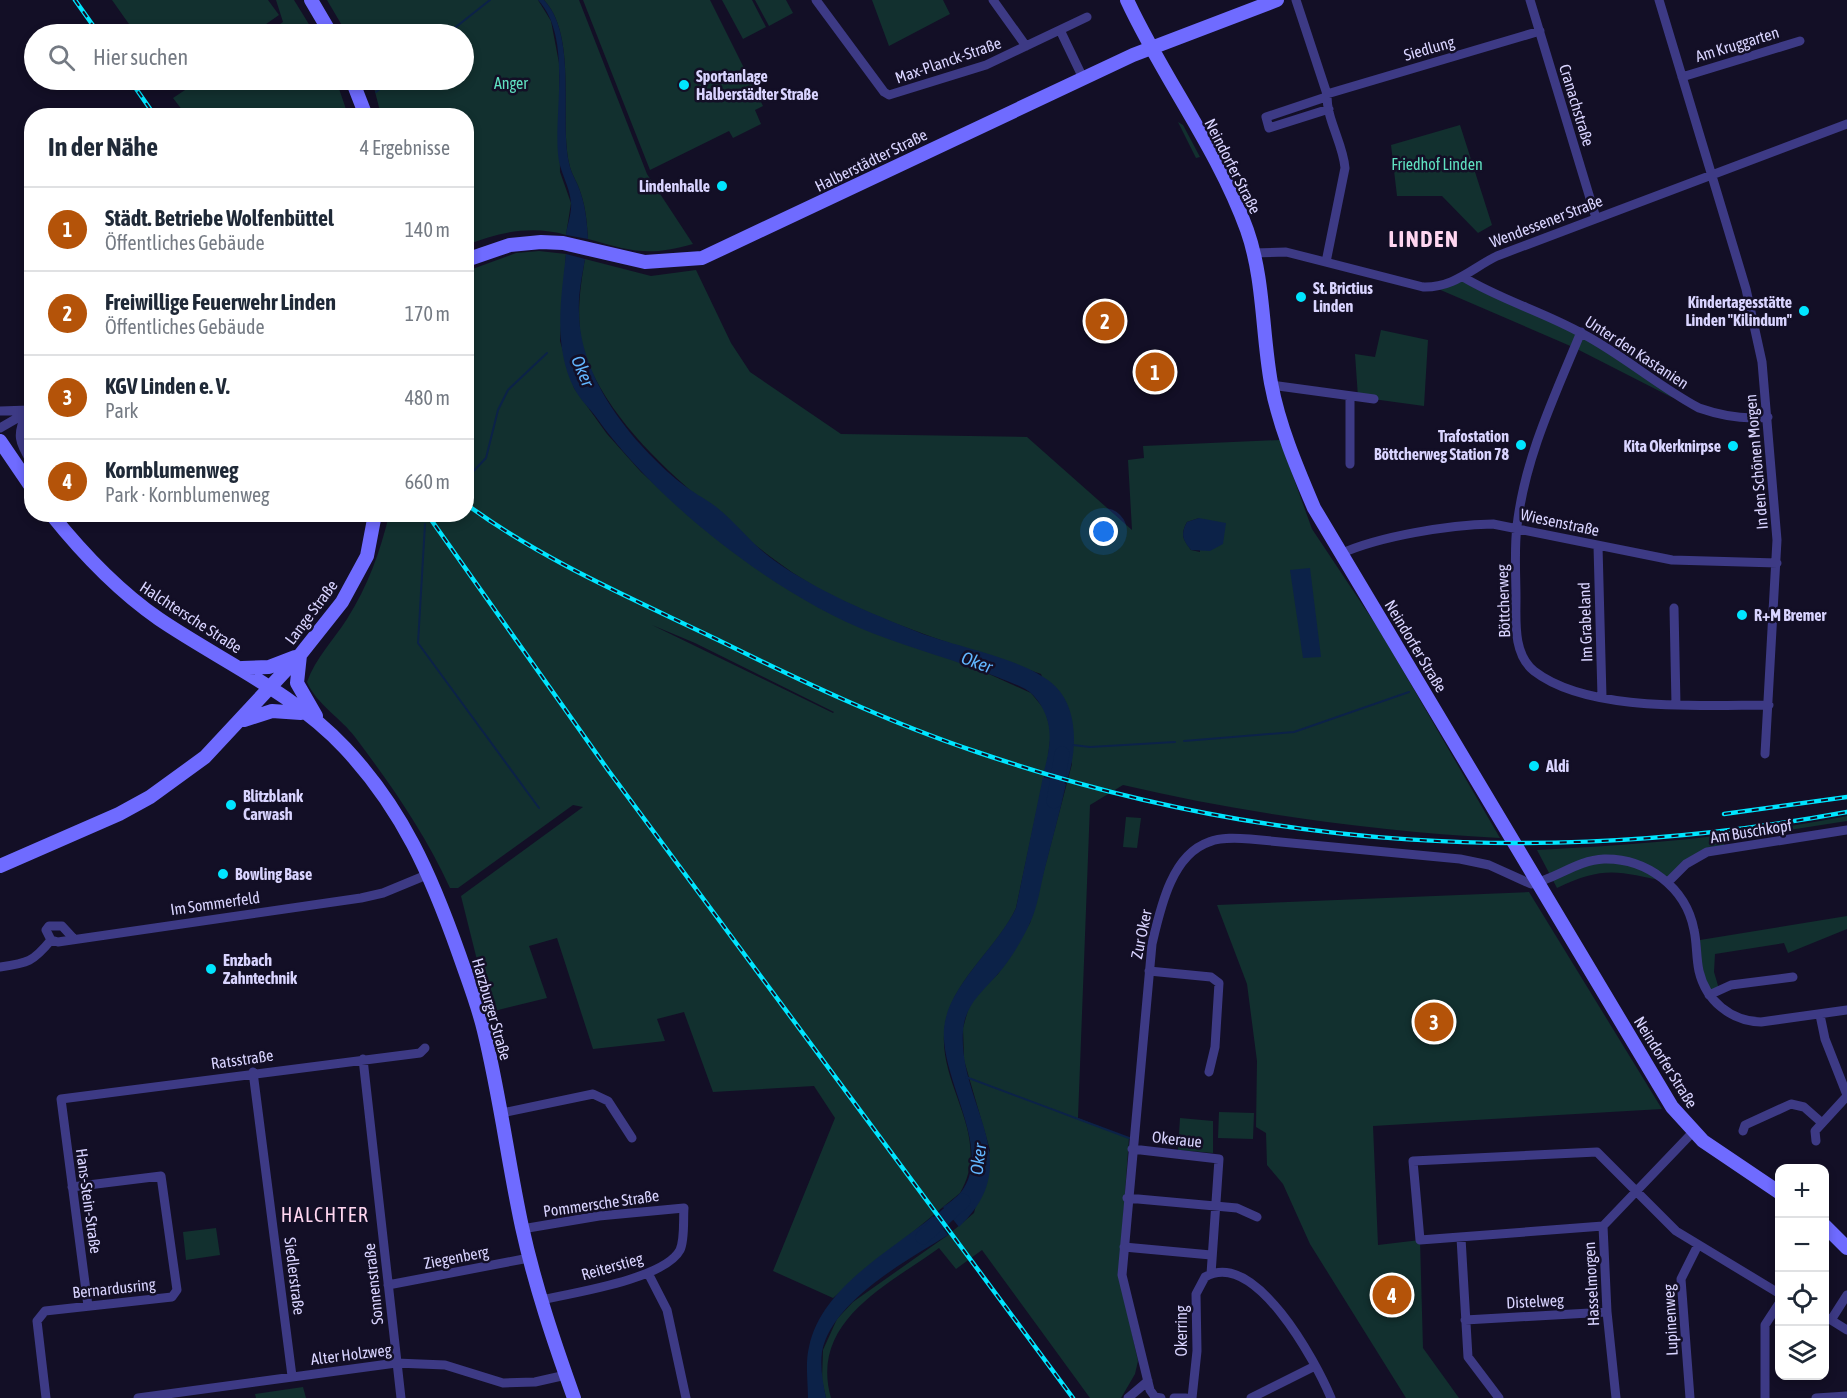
<!DOCTYPE html>
<html lang="de">
<head>
<meta charset="utf-8">
<style>
	body { margin:0; font-family:"Asap Condensed",sans-serif; background:#f2f2f3; color:#1f2937 }
	.controls { position:absolute; right:18px; bottom:18px; display:grid; overflow:hidden; border-radius:12px; box-shadow:0 3px 9px #0003 }
	.controls button { width:54px; height:54px; display:grid; place-items:center; padding:0; border:0; border-bottom:2px solid #e0e1e3; background:#fff; color:#1f2937; font:30px sans-serif }
	.you { position:absolute; left:1104px; top:532px; width:21px; height:21px; margin:-15px; border:4px solid #fff; border-radius:50%; background:#1a73e8; box-shadow:0 0 0 9px #1a73e833 }
	.badge { display:grid; place-items:center; width:39px; height:39px; border-radius:50%; background:#b45309; color:#fff; font-size:20px; font-weight:700 }
	.pin { position:absolute; translate:-50% -50%; border:3px solid #fff; box-shadow:0 2px 6px #0006 }
	.list { margin:0; padding:0; list-style:none }
	h2 { display:flex; justify-content:space-between; align-items:center; height:78px; margin:0; padding:0 24px; font-size:26px }
	h2 small { font-size:20px; font-weight:400; color:#747a83 }
	.list li { display:grid; grid-template-columns:39px 1fr auto; gap:18px; align-items:center; box-sizing:border-box; height:84px; padding:0 24px; border-top:2px solid #e0e1e3 }
	.list b { display:block; font-size:22px; white-space:nowrap }
	.list p { margin:0; font-size:20px; white-space:nowrap; color:#747a83 }
	.list em { font-size:20px; font-style:normal; color:#747a83 }
	.icon { flex:none; width:33px; height:33px; fill:none; stroke:currentColor; stroke-width:2; stroke-linecap:round; stroke-linejoin:round }
	.map { position:relative; flex:none; width:1847px; height:1398px; overflow:hidden }
	.search { position:absolute; background:#fff; box-shadow:0 3px 9px #0003; left:24px; top:24px; width:450px; height:66px; display:flex; align-items:center; gap:15px; box-sizing:border-box; padding:0 21px; border-radius:33px; color:#747a83; font-size:22px }
	.panel { position:absolute; background:#fff; box-shadow:0 3px 9px #0003; left:24px; top:108px; width:450px; height:414px; border-radius:24px }
	.map>svg:first-child { display:block }
</style>
</head>
<body>
<div class="map">
<svg width="1847" height="1398" viewBox="0 0 1847 1398">
	<rect width="100%" height="100%" fill="#130f26"/>
	<path fill="#12302f" fill-rule="evenodd" d="M112 0H268L279 15 252 34H136Z
		M276 0H294L315 34H265L283 22Z
		M327 0H538L551 21 559 63 560 172 571 203 566 235C533 225 498 232 467 245L466 116 381 115 372 80H464V34H347Z
		M544 0H579L647 174 693 244C648 257 631 251 588 239 587 224 586 209 581 194 578 183 571 174 569 163 559 120 578 36 544 0Z
		M583 0H710L763 106 755 110 761 124 733 138 729 131 650 170Z
		M722 0H752L766 27 743 39Z
		M755 0H786L793 13 769 26Z
		M872 0H943L950 14 889 46Z
		M200 80H336L348 115H186L173 98Z
		M1178 122 1183 125 1200 157 1196 158Z
		M1460 125 1492 225 1478 233 1442 196H1397L1391 145Z
		M539 251 566 254 560 341 574 388 607 434 641 472 701 526 777 581 923 649 969 665 1031 693 1045 710 1051 732 1048 757 1016 908C998 948 952 980 945 1025 935 1085 994 1134 960 1193L833 1298 773 1271 835 1118 814 1086 713 1092 684 1012 657 1019 665 1041 593 1049 557 938 529 946 547 998 490 1012 461 896 583 807 573 805 458 888H450C425 833 391 785 355 737 341 718 317 705 307 682 316 657 333 641 347 619 368 586 380 552 389 515L466 514V416L469 414 466 411 467 271 516 253ZM652 625 695 643 834 712 833 713Z
		M585 259 651 276 696 270 731 343 750 372 841 434 1027 437 1132 530 1128 460 1144 458 1143 446 1280 440 1312 529 1380 631 1500 838C1372 831 1248 814 1123 785L1090 805 1078 1118 1129 1138 1119 1275 1138 1361 1135 1374 1121 1398H1090L982 1250 956 1269 939 1248C888 1285 809 1321 831 1398H826L822 1380 823 1350 837 1319 853 1302 948 1235 974 1213 990 1150 964 1060 963 1028 968 1010 977 994 998 974 1030 923 1072 764 1041 674C969 649 893 627 825 592 787 572 755 545 722 518 671 474 618 429 589 366 574 332 579 293 585 259ZM1199 518 1200 552 1191 550C1183 539 1180 535 1187 522Z
		M1463 277 1581 332 1684 400 1671 397 1575 348 1436 288Z
		M1381 330 1428 340 1424 406 1358 397 1355 354 1375 357Z
		M1847 816V821L1726 840 1722 849 1707 852 1668 882C1619 872 1605 865 1557 888L1537 850C1642 845 1744 836 1847 816Z
		M1126 817 1141 818 1137 848 1123 847Z
		M1529 892 1662 1109 1373 1126 1378 1245 1420 1240 1423 1348 1459 1398H1406L1310 1244 1283 1184 1267 1165 1266 1133 1256 1127 1257 1061 1247 984 1217 905Z
		M1847 916V929L1788 953 1784 943 1715 954 1714 972 1719 989 1709 995 1701 963 1700 940Z
		M1219 1112 1254 1113 1253 1139 1218 1138Z
		M1180 1118 1213 1121V1153L1178 1150Z
		M216 1228 220 1255 186 1260 183 1232Z
		M303 1387 306 1398H256L255 1394Z"/>
	<path fill="#0c2248" d="M538 0H544C578 36 559 120 569 163 571 174 578 183 581 194 586 209 587 224 588 239L566 235C567 225 572 213 571 203 570 186 559 171 558 154 554 109 572 36 538 0Z
		M566 254 585 259C582 277 578 294 579 313 580 379 632 443 681 483 692 492 704 498 715 506 737 523 753 546 775 561 819 592 868 612 918 632 955 647 1029 659 1056 687 1078 709 1077 750 1068 777L1044 771C1052 742 1054 718 1033 695 1024 686 1008 682 997 677 956 660 913 649 872 633 775 595 656 502 596 417 589 408 579 398 574 388 553 346 561 299 566 254Z
		M1199 518 1226 523 1223 544 1210 551 1191 550C1183 540 1180 535 1187 522Z
		M1310 568 1321 657 1303 658 1290 570Z
		M1043 777 1066 784C1060 812 1052 840 1045 868 1040 887 1038 907 1029 925 1021 942 1010 960 997 975 981 993 965 1005 963 1031 958 1106 1029 1161 959 1227L943 1207C949 1203 956 1198 961 1192 994 1150 940 1080 944 1029 947 986 998 947 1016 908Z
		M933 1216 948 1235C907 1260 831 1302 822 1352 820 1368 823 1383 826 1398H808C808 1382 805 1363 809 1347 821 1288 889 1252 933 1216Z"/>
	<g fill="none" stroke-linecap="round" stroke-linejoin="round">
		<path stroke="#0c2248" stroke-width="2" d="M447 34 490 0
			M376 92 391 80
			M466 479 486 458 498 410 508 390 547 353
			M425 524 418 643 539 808
			M1184 741 1294 732 1409 692
			M1073 745 1090 747 1175 742
			M966 1077 1129 1138"/>
		<path stroke="#0c2248" stroke-width="15" d="M1054 801 1062 754
			M923 1237 963 1201"/>
		<path stroke="#3d3a85" stroke-width="9" d="M816 0 884 92 889 95 986 65 1087 17
			M993 0 1026 46
			M1296 0 1327 94C1326 119 1343 143 1345 168L1326 262
			M1530 0 1596 218
			M1659 0 1746 289 1762 362 1777 540 1765 754
			M1060 30 1083 78
			M1682 77 1800 41
			M1327 94 1540 31
			M1326 97 1266 117 1269 128 1329 109
			M1253 253 1286 252 1423 287C1454 288 1472 268 1497 256L1847 124
			M1463 277C1501 300 1544 312 1583 334 1623 355 1658 386 1699 408 1722 416 1743 420 1768 417
			M1581 332C1555 395 1525 457 1517 526 1514 549 1516 575 1516 598 1516 622 1513 654 1534 671 1588 713 1704 705 1769 705
			M1271 385 1374 399
			M1350 396V464
			M0 411 29 410
			M27 413C16 434 19 443 32 463
			M0 428 26 413
			M1598 546 1602 697
			M1340 554C1380 536 1448 525 1493 524L1672 560 1777 563
			M1674 608 1676 705
			M1668 882 1686 864 1707 852 1847 830
			M74 939 62 926H49L46 930 51 940 58 942 361 898 383 893 429 874
			M0 967C28 963 33 962 51 940
			M1149 971 1211 977 1219 983 1215 1047 1209 1072
			M1709 995 1731 985 1793 977
			M1820 1015 1825 1039 1847 1095
			M363 1059 401 1398
			M253 1072 292 1376
			M502 1113 593 1094 608 1101 632 1138
			M1743 1131 1745 1125 1791 1104 1804 1107 1821 1122
			M1816 1141 1815 1131 1847 1096
			M1132 1149 1219 1159 1211 1274
			M1127 1198 1237 1208 1257 1217
			M1603 1226 1420 1240 1413 1161 1597 1152 1676 1231 1780 1294
			M522 1229 599 1216 684 1208C683 1220 685 1239 680 1250 665 1279 572 1293 541 1300
			M1461 1238 1468 1357 1499 1398
			M1124 1247 1211 1255
			M648 1273 667 1310 686 1398
			M388 1285 529 1258
			M88 1306 61 1099 420 1053 425 1048
			M1824 1317 1831 1320 1847 1295
			M1465 1320 1607 1312
			M1831 1320 1847 1330
			M46 1398 37 1321 45 1311 172 1297 177 1290 161 1176 72 1187
			M138 1398 396 1363 445 1365 503 1383 535 1382 566 1375
			M1128 1398 1148 1381
			M1161 1398 1155 1397 1150 1390 1122 1275 1152 944C1160 910 1171 855 1209 842 1221 837 1237 838 1250 839L1460 859 1489 865 1531 884C1556 879 1577 860 1604 859 1646 858 1686 887 1694 930 1697 943 1696 957 1699 971 1706 1001 1731 1021 1761 1022L1847 1010
			M1174 1398H1186
			M1192 1398 1197 1351 1196 1294 1205 1277C1255 1248 1316 1362 1331 1398
			M1251 1398 1315 1366
			M1616 1398 1607 1312 1603 1226 1693 1132
			M1690 1398 1681 1279 1698 1245
			M1765 1398V1325L1780 1302
			M1816 1398 1847 1396"/>
		<path stroke="#6f6bff" stroke-width="14" d="M311 0 331 34
			M1127 0C1163 78 1218 149 1247 230 1264 278 1262 333 1271 383 1279 426 1297 468 1314 508L1672 1107 1703 1141 1780 1193
			M352 80 366 116
			M466 260 510 245 541 242 563 243 645 262 702 258 1133 55 1277 0
			M0 441 32 488
			M51 514C83 554 117 590 159 619 221 661 294 693 345 748 403 810 431 875 459 954 468 980 478 1005 484 1031 500 1096 508 1162 522 1227 535 1286 554 1342 574 1398
			M300 655 297 683 316 716
			M242 668 269 667 295 657
			M244 720 272 711 301 713
			M0 866 119 814 150 797 205 757 300 655 342 602 367 556 375 514
			M1824 1225 1847 1248"/>
		<defs>
			<path id="rail" d="M75 0 99 34
				M130 80 155 116
				M466 504C542 560 631 598 716 639 801 681 887 722 977 752 1264 850 1550 867 1847 812
				M427 514 608 770 1073 1398
				M1724 814 1847 797"/>
		</defs>
		<use href="#rail" stroke="#00e5ff" stroke-width="4.5"/>
		<use href="#rail" stroke="#130f26" stroke-width="2" stroke-dasharray="7" stroke-linecap="butt"/>
	</g>
	<g fill="#00e5ff" stroke="#130f26" stroke-width="2">
		<circle cx="684" cy="85" r="6"/>
		<circle cx="722" cy="186" r="6"/>
		<circle cx="1301" cy="297" r="6"/>
		<circle cx="1804" cy="311" r="6"/>
		<circle cx="1521" cy="445" r="6"/>
		<circle cx="1733" cy="446" r="6"/>
		<circle cx="1742" cy="615" r="6"/>
		<circle cx="1534" cy="766" r="6"/>
		<circle cx="231" cy="805" r="6"/>
		<circle cx="223" cy="874" r="6"/>
		<circle cx="211" cy="969" r="6"/>
	</g>
	<g text-anchor="middle" dominant-baseline="central" stroke-width="5" stroke-linejoin="round" paint-order="stroke">
		<g font-size="16" fill="#d9d4ff" stroke="#130f26">
			<text transform="translate(1737 44) rotate(-17)">Am Kruggarten</text>
			<text transform="translate(1429 48) rotate(-16)">Siedlung</text>
			<text transform="translate(948 60) rotate(-19)">Max-Planck-Straße</text>
			<text transform="translate(1577 105) rotate(73)">Cranachstraße</text>
			<text transform="translate(871 160) rotate(-26)">Halberstädter Straße</text>
			<text transform="translate(1233 166) rotate(63)">Neindorfer Straße</text>
			<text transform="translate(1546 221) rotate(-21)">Wendessener Straße</text>
			<text transform="translate(1637 352) rotate(33)">Unter den Kastanien</text>
			<text transform="translate(1756 462) rotate(-95)">In den Schönen Morgen</text>
			<text transform="translate(1560 522) rotate(12)">Wiesenstraße</text>
			<text transform="translate(1503 601) rotate(-92)">Böttcherweg</text>
			<text transform="translate(311 612) rotate(-53)">Lange Straße</text>
			<text transform="translate(191 617) rotate(33)">Halchtersche Straße</text>
			<text transform="translate(1585 622) rotate(-92)">Im Grabeland</text>
			<text transform="translate(1416 646) rotate(59)">Neindorfer Straße</text>
			<text transform="translate(1751 831) rotate(-9)">Am Buschkopf</text>
			<text transform="translate(215 903) rotate(-8)">Im Sommerfeld</text>
			<text transform="translate(1141 934) rotate(-78)">Zur Oker</text>
			<text transform="translate(492 1009) rotate(74)">Harzburger Straße</text>
			<text transform="translate(242 1059) rotate(-8)">Ratsstraße</text>
			<text transform="translate(1666 1062) rotate(58)">Neindorfer Straße</text>
			<text transform="translate(1177 1139) rotate(6)">Okeraue</text>
			<text transform="translate(89 1201) rotate(82)">Hans-Stein-Straße</text>
			<text transform="translate(601 1203) rotate(-8)">Pommersche Straße</text>
			<text transform="translate(456 1257) rotate(-11)">Ziegenberg</text>
			<text transform="translate(612 1266) rotate(-16)">Reiterstieg</text>
			<text transform="translate(295 1276) rotate(83)">Siedlerstraße</text>
			<text transform="translate(373 1284) rotate(-96)">Sonnenstraße</text>
			<text transform="translate(1591 1284) rotate(-93)">Hasselmorgen</text>
			<text transform="translate(114 1288) rotate(-6)">Bernardusring</text>
			<text transform="translate(1535 1301) rotate(-3)">Distelweg</text>
			<text transform="translate(1670 1320) rotate(-93)">Lupinenweg</text>
			<text transform="translate(1181 1331) rotate(-90)">Okerring</text>
			<text transform="translate(351 1354) rotate(-7)">Alter Holzweg</text>
		</g>
		<g font-size="16" font-weight="bold" fill="#d9d4ff" stroke="#130f26" text-anchor="start">
			<text x="696" y="76">Sportanlage<tspan x="696" dy="18">Halberstädter Straße</tspan></text>
			<text x="710" y="186" text-anchor="end">Lindenhalle</text>
			<text x="1313" y="288">St. Brictius<tspan x="1313" dy="18">Linden</tspan></text>
			<text x="1792" y="302" text-anchor="end">Kindertagesstätte<tspan x="1792" dy="18">Linden "Kilindum"</tspan></text>
			<text x="1509" y="436" text-anchor="end">Trafostation<tspan x="1509" dy="18">Böttcherweg Station 78</tspan></text>
			<text x="1721" y="446" text-anchor="end">Kita Okerknirpse</text>
			<text x="1754" y="615">R+M Bremer</text>
			<text x="1546" y="766">Aldi</text>
			<text x="243" y="796">Blitzblank<tspan x="243" dy="18">Carwash</tspan></text>
			<text x="235" y="874">Bowling Base</text>
			<text x="223" y="960">Enzbach<tspan x="223" dy="18">Zahntechnik</tspan></text>
		</g>
		<g font-size="16" fill="#5fe0c0" stroke="#130f26">
			<text x="511" y="83">Anger</text>
			<text x="1437" y="164">Friedhof Linden</text>
		</g>
		<g font-size="18" font-style="italic" fill="#62b6ff" stroke="#130f26">
			<text transform="translate(583 371) rotate(67)">Oker</text>
			<text transform="translate(977 662) rotate(20)">Oker</text>
			<text transform="translate(978 1159) rotate(-83)">Oker</text>
		</g>
		<g font-size="20" letter-spacing="1.5" fill="#ffd6f0" stroke="#130f26">
			<text x="325" y="1214">HALCHTER</text>
		</g>
		<g font-size="22" font-weight="bold" letter-spacing="1.5" fill="#ffd6f0" stroke="#130f26">
			<text x="1424" y="239">LINDEN</text>
		</g>
	</g>
</svg>
<div class="controls">
<button>+</button>
<button>−</button>
<button><svg class="icon" aria-label="locate" viewBox="0 0 24 24"><circle cx="12" cy="12" r="6"/><path d="M12 2v4M12 18v4M2 12h4M18 12h4"/></svg></button>
<button><svg class="icon" aria-label="layers" viewBox="0 0 24 24"><path d="M12 4l9 5-9 5-9-5zM3 14l9 5 9-5"/></svg></button>
</div>
<div class="you"></div>
<div class="pin badge" style="left:1155px;top:372px">1</div>
<div class="pin badge" style="left:1105px;top:321px">2</div>
<div class="pin badge" style="left:1434px;top:1022px">3</div>
<div class="pin badge" style="left:1392px;top:1295px">4</div>
<div class="search"><svg class="icon" aria-label="search" viewBox="0 0 24 24"><circle cx="10" cy="10" r="6"/><path d="M15 15l6 6"/></svg>Hier suchen</div>
<section class="panel">
<h2>In der Nähe<small>4 Ergebnisse</small></h2>
<ul class="list">
<li><span class="badge">1</span><div><b>Städt. Betriebe Wolfenbüttel</b><p>Öffentliches Gebäude</p></div><em>140 m</em></li>
<li><span class="badge">2</span><div><b>Freiwillige Feuerwehr Linden</b><p>Öffentliches Gebäude</p></div><em>170 m</em></li>
<li><span class="badge">3</span><div><b>KGV Linden e. V.</b><p>Park</p></div><em>480 m</em></li>
<li><span class="badge">4</span><div><b>Kornblumenweg</b><p>Park · Kornblumenweg</p></div><em>660 m</em></li>
</ul>
</section>
</div>
</body>
</html>
